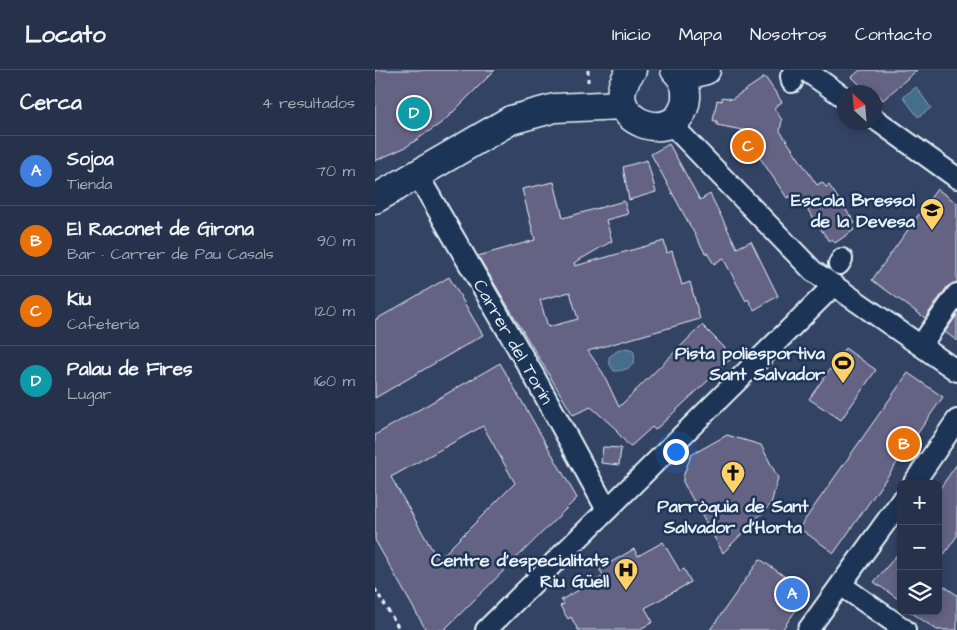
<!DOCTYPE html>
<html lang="es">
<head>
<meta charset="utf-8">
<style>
	body { margin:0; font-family:"Architects Daughter",sans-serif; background:#323e55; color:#f1f3f6 }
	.controls { position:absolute; right:15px; bottom:15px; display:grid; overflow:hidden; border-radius:8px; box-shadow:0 2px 8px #0003 }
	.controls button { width:45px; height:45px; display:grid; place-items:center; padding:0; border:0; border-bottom:1px solid #424d63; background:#26324b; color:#f1f3f6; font:25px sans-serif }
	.compass { position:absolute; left:462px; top:15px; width:45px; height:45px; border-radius:50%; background:#26324b; box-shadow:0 2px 8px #0003; rotate:334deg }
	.you { position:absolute; left:300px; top:381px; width:18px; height:18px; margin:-12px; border:4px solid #fff; border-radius:50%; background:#1a73e8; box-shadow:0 0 0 8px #1a73e833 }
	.badge { display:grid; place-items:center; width:32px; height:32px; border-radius:50%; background:#bca0f2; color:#fff; font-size:16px; font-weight:700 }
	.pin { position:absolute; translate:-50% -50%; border:2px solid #fff; box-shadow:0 1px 5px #0006 }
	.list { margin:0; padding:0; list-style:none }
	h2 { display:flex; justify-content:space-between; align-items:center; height:65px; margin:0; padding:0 20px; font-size:21px }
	h2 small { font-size:16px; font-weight:400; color:#a4aab5 }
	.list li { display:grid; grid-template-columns:32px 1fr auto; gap:15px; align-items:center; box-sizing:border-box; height:70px; padding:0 20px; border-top:1px solid #424d63 }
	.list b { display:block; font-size:19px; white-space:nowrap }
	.list p { margin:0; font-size:16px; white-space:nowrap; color:#a4aab5 }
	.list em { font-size:16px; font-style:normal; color:#a4aab5 }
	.icon { flex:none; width:28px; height:28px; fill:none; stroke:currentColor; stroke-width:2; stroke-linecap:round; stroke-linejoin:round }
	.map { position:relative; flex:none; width:582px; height:560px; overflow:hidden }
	header { display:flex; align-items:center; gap:30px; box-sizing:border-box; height:70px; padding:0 25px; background:#26324b; border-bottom:1px solid #424d63 }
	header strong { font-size:24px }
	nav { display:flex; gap:28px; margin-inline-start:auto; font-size:18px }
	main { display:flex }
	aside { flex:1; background:#26324b }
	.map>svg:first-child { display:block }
</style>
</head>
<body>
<header>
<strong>Locato</strong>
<nav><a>Inicio</a><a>Mapa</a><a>Nosotros</a><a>Contacto</a></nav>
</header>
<main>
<aside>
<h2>Cerca<small>4 resultados</small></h2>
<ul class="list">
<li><span class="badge" style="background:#3f7fe0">A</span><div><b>Sojoa</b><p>Tienda</p></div><em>70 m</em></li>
<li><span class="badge" style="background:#e8710a">B</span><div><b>El Raconet de Girona</b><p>Bar · Carrer de Pau Casals</p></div><em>90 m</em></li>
<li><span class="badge" style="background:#e8710a">C</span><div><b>Kiu</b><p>Cafetería</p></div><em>120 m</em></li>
<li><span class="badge" style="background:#0f9aa8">D</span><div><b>Palau de Fires</b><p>Lugar</p></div><em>160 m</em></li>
</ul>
</aside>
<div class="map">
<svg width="582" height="560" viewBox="0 0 582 560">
	<rect width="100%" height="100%" fill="#334364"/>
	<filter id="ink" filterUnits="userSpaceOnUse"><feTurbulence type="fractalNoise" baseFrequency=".02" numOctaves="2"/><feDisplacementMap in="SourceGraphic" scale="10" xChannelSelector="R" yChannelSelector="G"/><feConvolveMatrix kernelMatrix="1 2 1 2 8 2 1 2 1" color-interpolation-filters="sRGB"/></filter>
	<g filter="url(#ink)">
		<path fill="#446d8c" stroke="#86a2b7" d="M541 17 556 38 543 47 528 27Z
			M252 278 258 280C264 295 253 301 239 301L234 293V287L242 281Z"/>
		<path fill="#656384" stroke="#e8f1f8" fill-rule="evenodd" d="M0 0H120L69 51 31 77 0 91Z
			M485 0H542L508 30 501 22H492L477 7Z
			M390 7 407 32 399 38 407 50 405 61 442 115 447 112 451 117 454 115 480 153 476 156 479 160 460 173 457 169 454 171 424 127 419 130 416 126 412 128 383 85 374 91 362 72 377 62 342 55V51H338L342 30 347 31V27L357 29Z
			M294 74 325 130 335 124 362 178 376 171 403 226 379 240 373 229 371 231 348 188 339 194 332 183H330L276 84Z
			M272 90 281 122 254 130 248 97Z
			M179 112 188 148 249 131 253 144 231 150 237 171 199 193 200 196 289 171 292 183 297 181 307 215 315 212 325 249 213 281 228 303 244 337 327 255 353 281 349 284 355 290 337 304 338 306 280 360 277 357 255 377 241 361 242 360 216 337 198 345 103 186 160 170 147 119ZM195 222 203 249 173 257 165 230Z
			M562 119 582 133V212L572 217 550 248 497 210Z
			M74 207 108 265 0 328V250Z
			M582 245V271L570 262Z
			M470 278 501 300 466 350 434 329Z
			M125 293 202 428 69 560H51L0 470V365ZM108 356 140 413 63 490 16 407Z
			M533 303 568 327 459 483 424 458Z
			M352 365 386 375 403 408 396 434 348 483 308 412V407L316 385Z
			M228 377 246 378 244 395 226 393Z
			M582 394V466L563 493V421Z
			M288 472 305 501 309 499 316 512 270 538 278 552 263 560H203L196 547 193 549 185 536 189 534 186 530 229 506 224 499 259 479 263 486Z
			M526 480V531L499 512Z
			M385 489 433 523 407 560H335Z
			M563 512 582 525V560H562L534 541H563Z"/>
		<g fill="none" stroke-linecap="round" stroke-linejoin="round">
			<defs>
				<path id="street" d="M430 0 470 28
					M416 6 417 12
					M500 49 582 108
					M295 53 438 201 582 301
					M42 104 159 306 232 440
					M464 194 467 189
					M546 275 582 224
					M538 414 582 350
					M466 515 530 560
					M111 560 459 215
					M433 560 526 431"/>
				<path id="secondary" d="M257 0C216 50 306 82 311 28 312 16 308 8 300 0
					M306 7 331 0
					M0 129 136 50 180 38 248 35"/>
			</defs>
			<use href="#street" stroke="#e8f1f8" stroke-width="24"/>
			<use href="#secondary" stroke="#e8f1f8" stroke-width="31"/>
			<path stroke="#e8f1f8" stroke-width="3" stroke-dasharray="4 4" stroke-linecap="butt" d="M213 0V14
				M0 519 25 560"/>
			<use href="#street" stroke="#1d3557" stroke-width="20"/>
			<use href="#secondary" stroke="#1d3557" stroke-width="28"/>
		</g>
	</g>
	<defs>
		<symbol id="school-pin" viewBox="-11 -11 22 30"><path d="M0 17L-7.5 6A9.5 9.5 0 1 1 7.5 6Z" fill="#ffd166" stroke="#1d3557"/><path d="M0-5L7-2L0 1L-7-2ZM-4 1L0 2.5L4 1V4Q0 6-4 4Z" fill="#111"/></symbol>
		<symbol id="stadium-pin" viewBox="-11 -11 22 30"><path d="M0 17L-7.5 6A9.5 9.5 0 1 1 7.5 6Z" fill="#ffd166" stroke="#1d3557"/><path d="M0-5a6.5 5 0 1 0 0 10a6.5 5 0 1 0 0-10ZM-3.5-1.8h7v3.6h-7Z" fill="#111"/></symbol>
		<symbol id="church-pin" viewBox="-11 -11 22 30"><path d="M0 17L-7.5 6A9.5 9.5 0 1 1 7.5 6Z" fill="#ffd166" stroke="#1d3557"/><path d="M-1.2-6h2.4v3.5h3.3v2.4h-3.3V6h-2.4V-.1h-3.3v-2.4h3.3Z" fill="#111"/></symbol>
		<symbol id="hospital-pin" viewBox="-11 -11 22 30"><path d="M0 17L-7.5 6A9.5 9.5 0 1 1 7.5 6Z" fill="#ffd166" stroke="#1d3557"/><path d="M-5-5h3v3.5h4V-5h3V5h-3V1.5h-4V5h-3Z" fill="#111"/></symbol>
	</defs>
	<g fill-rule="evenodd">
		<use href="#school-pin" x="543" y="126" width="28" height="38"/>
		<use href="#stadium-pin" x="454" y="279" width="28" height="38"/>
		<use href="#church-pin" x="344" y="389" width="28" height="38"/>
		<use href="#hospital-pin" x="237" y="486" width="28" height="38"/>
	</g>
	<g text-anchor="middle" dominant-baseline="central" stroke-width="5" stroke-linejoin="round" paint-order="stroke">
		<g font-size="18" font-weight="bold" fill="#e8f1f8" stroke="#1d3557" text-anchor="end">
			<text x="540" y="130">Escola Bressol<tspan x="540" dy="21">de la Devesa</tspan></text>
			<text x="450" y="283">Pista poliesportiva<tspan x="450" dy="21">Sant Salvador</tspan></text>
			<text x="358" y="436" text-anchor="middle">Parròquia de Sant<tspan x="358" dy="21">Salvador d'Horta</tspan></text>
			<text x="234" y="490">Centre d'especialitats<tspan x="234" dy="21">Riu Güell</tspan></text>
		</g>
		<g font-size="18" fill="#e8f1f8" stroke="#1d3557">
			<text transform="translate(138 272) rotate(60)">Carrer del Torín</text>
		</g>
	</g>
</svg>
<div class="controls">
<button>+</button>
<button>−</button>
<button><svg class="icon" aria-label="layers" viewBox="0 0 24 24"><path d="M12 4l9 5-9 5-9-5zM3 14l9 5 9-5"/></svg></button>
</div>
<svg class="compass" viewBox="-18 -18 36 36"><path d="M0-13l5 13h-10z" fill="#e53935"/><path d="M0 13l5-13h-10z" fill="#a4aab5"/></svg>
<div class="you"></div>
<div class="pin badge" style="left:417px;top:524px;background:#3f7fe0">A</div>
<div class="pin badge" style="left:529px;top:374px;background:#e8710a">B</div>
<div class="pin badge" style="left:373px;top:76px;background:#e8710a">C</div>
<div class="pin badge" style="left:39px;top:43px;background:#0f9aa8">D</div>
</div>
</main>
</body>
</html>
